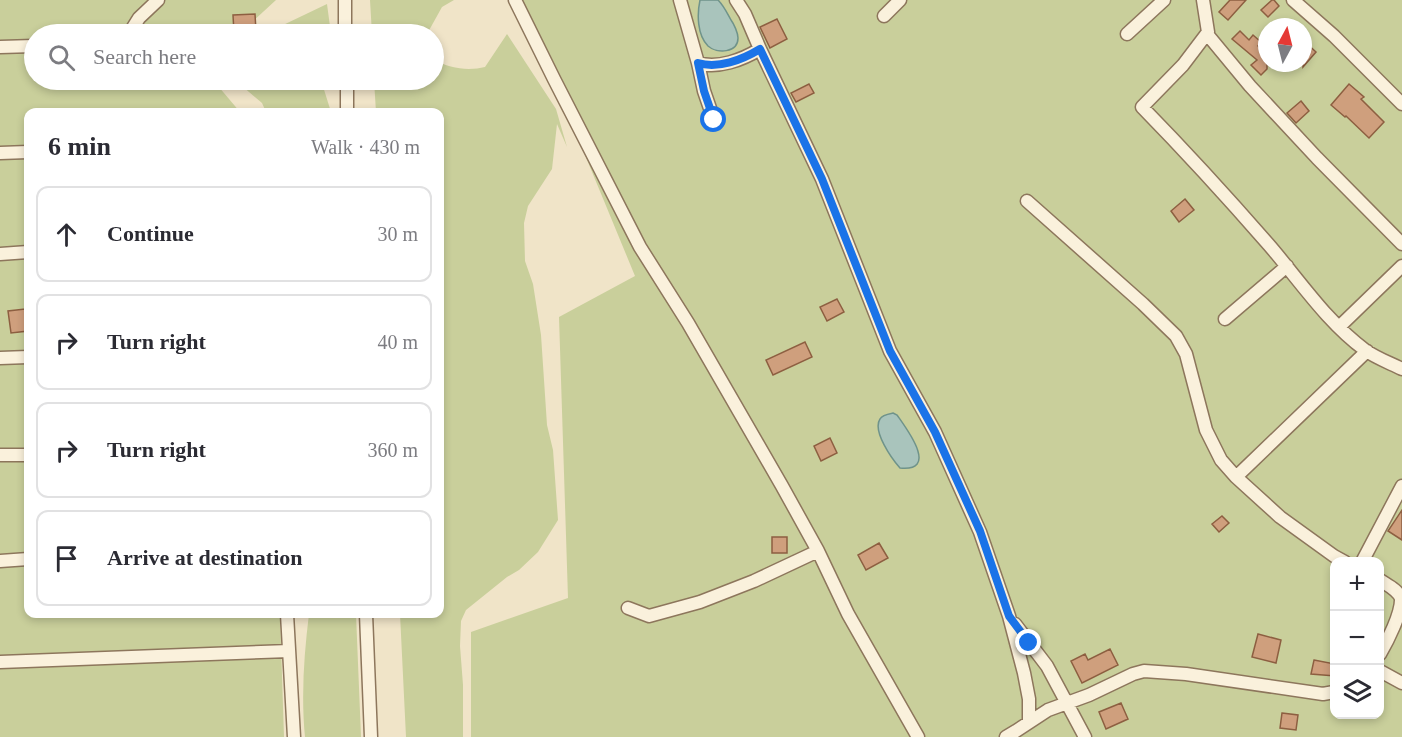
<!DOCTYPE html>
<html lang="en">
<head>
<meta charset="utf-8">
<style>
	body { margin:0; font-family:"Times New Roman",serif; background:#f2f2f3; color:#2b2b33 }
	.controls { position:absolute; right:18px; bottom:18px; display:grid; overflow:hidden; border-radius:12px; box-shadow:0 3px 9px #0003 }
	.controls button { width:54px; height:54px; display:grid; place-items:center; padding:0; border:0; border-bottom:2px solid #e1e1e2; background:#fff; color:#2b2b33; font:30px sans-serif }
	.compass { position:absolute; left:1258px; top:18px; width:54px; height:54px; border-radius:50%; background:#fff; box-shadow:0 3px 9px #0003; rotate:7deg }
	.stop { position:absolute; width:18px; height:18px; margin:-14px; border:4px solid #1a73e8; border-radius:50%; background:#fff }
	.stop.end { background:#1a73e8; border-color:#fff; box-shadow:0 2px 6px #0008 }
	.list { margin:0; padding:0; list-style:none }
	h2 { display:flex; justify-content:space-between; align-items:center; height:78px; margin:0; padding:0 24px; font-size:26px }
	h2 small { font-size:20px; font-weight:400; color:#7c7c81 }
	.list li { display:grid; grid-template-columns:39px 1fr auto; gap:18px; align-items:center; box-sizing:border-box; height:96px; margin:0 12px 12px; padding:0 12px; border:2px solid #e1e1e2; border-radius:12px }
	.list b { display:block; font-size:22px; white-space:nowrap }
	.list em { font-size:20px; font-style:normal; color:#7c7c81 }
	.icon { flex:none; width:33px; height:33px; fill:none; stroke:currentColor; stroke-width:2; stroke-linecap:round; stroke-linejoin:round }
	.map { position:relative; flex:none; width:1402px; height:737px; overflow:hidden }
	.search { position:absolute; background:#fff; box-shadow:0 3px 9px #0003; left:24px; top:24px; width:420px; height:66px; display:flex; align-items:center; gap:15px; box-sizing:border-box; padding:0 21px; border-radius:33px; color:#7c7c81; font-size:22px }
	.panel { position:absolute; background:#fff; box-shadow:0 3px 9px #0003; left:24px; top:108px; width:420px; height:510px; border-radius:12px }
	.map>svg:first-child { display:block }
</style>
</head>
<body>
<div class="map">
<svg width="1402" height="737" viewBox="0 0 1402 737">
	<rect width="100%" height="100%" fill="#f0e4c8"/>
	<path fill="#c9cf9b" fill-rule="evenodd" d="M0 0H276L239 34H34V80H213L240 112H28V614H280L284 737H0Z
		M370 0H454L442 7 427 34H372Z
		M521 0H1402V737H471V632L568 598 559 317 635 276ZM1267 27H1303V63H1267ZM1334 562H1380V714H1334Z
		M327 4 331 34H274L281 26Z
		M507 34 556 109 567 147 557 124 552 169 528 206 524 223 525 261 533 284 541 335 547 425 553 450 558 520 538 552 519 570 507 577 466 610 461 621 460 646 463 685V737H406L400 614H440V112H376L374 80H434V59C449 69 469 71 485 67Z
		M242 80H321L331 112H266L262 103 242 86Z
		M309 614H356L361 737H305C301 696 304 654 309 614Z"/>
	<path fill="#a9c4bc" stroke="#6f938a" stroke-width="1.5" d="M700 0H718C724 6 727 13 731 20 734 24 738 33 738 38 738 53 717 54 708 46 697 35 697 14 700 0Z
		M893 413 897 415C906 428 940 472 900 468 892 459 872 431 880 419 882 415 888 414 893 413Z"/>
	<path fill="#cf9f7d" stroke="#8d5f41" stroke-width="1.5" d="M1230 0H1246L1228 20 1219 12Z
		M1272 0H1274L1279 6 1268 17 1261 10Z
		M255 14 256 31 234 33 233 15Z
		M777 19 787 39 770 48 760 27Z
		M1240 31 1249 40 1253 35 1261 42 1258 46 1265 52 1267 49V69L1261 75 1251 65 1257 60 1232 39Z
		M1303 40 1316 52 1303 67Z
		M809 84 814 93 796 102 791 93Z
		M1349 84 1364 97 1361 99 1384 122 1369 138 1346 116 1345 117 1331 105Z
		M1301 101 1309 111 1296 123 1287 113Z
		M1185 199 1194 210 1179 222 1171 211Z
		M837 299 844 312 827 321 820 307Z
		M25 309 28 331 11 333 8 311Z
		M805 342 812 357 773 375 766 360Z
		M830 438 837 453 821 461 814 446Z
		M1402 510V540L1388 531Z
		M1222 516 1229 523 1219 532 1212 524Z
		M772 537H787V553H772Z
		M879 543 888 558 866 570 858 555Z
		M1258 634 1281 640 1276 663 1252 657Z
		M1110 649 1118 665 1082 683 1071 661 1085 654 1088 660Z
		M1314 660 1335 664V676L1311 674Z
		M1121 703 1128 719 1106 729 1099 712Z
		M1282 713 1298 715 1296 730 1280 728Z"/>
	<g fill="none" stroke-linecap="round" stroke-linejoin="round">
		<defs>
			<path id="minor" d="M345 0V34
				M515 0 554 79 640 247 688 323 782 486 818 551 848 614 918 737
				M680 0 698 63 704 91 714 120
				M736 0 745 14 760 49 822 179 890 351 935 432 980 532 1009 616 1024 673 1029 699V722
				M1203 0 1208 32 1183 65 1142 107C1186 152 1228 198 1269 245 1300 281 1327 322 1365 350 1376 358 1390 363 1402 369
				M1293 0 1334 36 1402 104
				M884 16 900 0
				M129 34 139 18 158 0
				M1127 34 1164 0
				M1207 34 1250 86 1317 158 1402 244
				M0 47 34 46
				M698 63C718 69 742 60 760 49
				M347 80V112
				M0 153 28 152
				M1027 201 1143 304 1176 336 1186 354 1206 430 1221 460 1236 477 1280 517 1334 556 1345 562
				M0 254 28 252
				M1225 319 1287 266
				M1339 327 1402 266
				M0 358 28 357
				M0 455H28
				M1236 477 1367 351
				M0 561 28 559
				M1362 562 1402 486
				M1380 580C1387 585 1397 589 1401 598 1402 613 1387 642 1380 654
				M628 608 649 616 700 602 754 581 818 551
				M287 614 294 737
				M366 614 371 737
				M1015 624 1047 666 1085 737
				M0 662 289 651
				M1380 671 1402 683
				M1006 737 1016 731 1048 710 1089 695 1133 674 1144 671 1186 674 1323 694 1334 692"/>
		</defs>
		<use href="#minor" stroke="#8d765c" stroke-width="15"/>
		<use href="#minor" stroke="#faf1dc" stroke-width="12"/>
	</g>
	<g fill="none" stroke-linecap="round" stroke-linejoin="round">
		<path stroke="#1a73e8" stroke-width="8" d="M714 120 704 91 698 63C718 69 742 60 760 49L822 179 890 351 935 432 980 531 1009 616 1029 643"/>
	</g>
</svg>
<div class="controls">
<button>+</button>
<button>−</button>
<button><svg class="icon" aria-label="layers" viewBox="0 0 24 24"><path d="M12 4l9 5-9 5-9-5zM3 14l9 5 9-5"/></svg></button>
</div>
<svg class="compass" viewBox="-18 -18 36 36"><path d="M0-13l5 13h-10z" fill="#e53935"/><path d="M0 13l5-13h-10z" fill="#7c7c81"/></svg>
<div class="stop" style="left:714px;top:120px"></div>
<div class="stop end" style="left:1029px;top:643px"></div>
<div class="search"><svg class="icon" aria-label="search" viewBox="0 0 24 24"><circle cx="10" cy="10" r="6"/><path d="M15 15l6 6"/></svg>Search here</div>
<section class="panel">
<h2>6 min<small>Walk · 430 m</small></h2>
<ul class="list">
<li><svg class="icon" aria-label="ahead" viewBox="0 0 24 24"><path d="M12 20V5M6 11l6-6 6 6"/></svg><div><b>Continue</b></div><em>30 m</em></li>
<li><svg class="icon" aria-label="right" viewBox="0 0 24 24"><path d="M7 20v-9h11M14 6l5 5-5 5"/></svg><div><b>Turn right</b></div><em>40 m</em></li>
<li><svg class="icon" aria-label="right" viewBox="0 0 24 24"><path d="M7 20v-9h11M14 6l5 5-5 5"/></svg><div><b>Turn right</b></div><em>360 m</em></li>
<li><svg class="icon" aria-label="arrive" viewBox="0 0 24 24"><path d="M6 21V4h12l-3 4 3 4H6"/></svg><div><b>Arrive at destination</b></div></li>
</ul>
</section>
</div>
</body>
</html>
